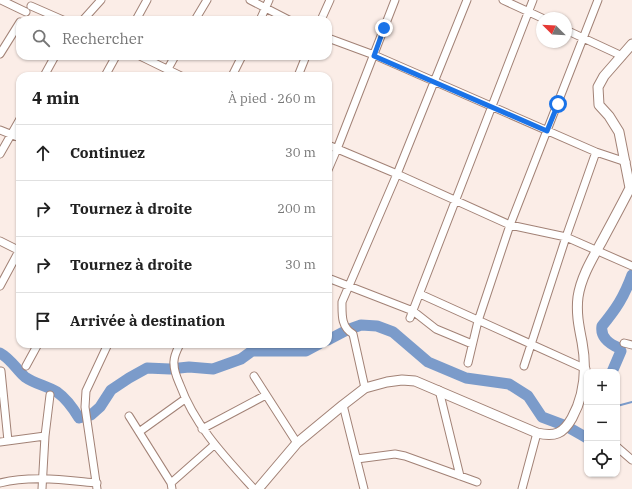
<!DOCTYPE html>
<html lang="fr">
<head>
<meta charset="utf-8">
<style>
	body { margin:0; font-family:"IBM Plex Serif",serif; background:#f2f2f2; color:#222 }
	.controls { position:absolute; right:12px; bottom:12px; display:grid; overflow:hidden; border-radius:8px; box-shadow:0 1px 3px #0004 }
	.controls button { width:36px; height:36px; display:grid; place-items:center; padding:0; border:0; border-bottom:1px solid #e0e0e0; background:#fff; color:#222; font:20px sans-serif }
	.compass { position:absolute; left:536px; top:12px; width:36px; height:36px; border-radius:50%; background:#fff; box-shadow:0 1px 3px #0004; rotate:294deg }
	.stop { position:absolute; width:12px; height:12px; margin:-9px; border:3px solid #1a73e8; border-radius:50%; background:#fff }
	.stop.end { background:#1a73e8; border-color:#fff; box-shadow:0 1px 4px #0008 }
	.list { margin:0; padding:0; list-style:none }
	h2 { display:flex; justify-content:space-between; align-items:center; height:52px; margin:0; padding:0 16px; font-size:17px }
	h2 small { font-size:13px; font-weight:400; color:#767676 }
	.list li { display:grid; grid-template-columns:26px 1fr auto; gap:12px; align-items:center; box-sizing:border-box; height:56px; padding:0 16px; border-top:1px solid #e0e0e0 }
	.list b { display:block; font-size:15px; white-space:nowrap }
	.list em { font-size:13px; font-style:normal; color:#767676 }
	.icon { flex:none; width:22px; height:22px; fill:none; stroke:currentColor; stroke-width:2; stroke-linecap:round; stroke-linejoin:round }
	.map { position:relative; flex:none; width:632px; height:489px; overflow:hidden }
	.search { position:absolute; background:#fff; box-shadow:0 1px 3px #0004; left:16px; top:16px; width:316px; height:44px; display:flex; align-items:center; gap:10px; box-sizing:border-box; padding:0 14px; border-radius:12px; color:#767676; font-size:15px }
	.panel { position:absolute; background:#fff; box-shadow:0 1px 3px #0004; left:16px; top:72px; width:316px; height:276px; border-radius:12px }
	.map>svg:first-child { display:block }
</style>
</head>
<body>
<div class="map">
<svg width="632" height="489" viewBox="0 0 632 489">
	<rect width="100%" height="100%" fill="#fbede7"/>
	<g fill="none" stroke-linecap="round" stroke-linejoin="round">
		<path stroke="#7b9bca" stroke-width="2" d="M617 406 632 402"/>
		<path stroke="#7b9bca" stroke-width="11" d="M328 340 347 330 361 325 377 326 393 332 428 362 466 378 509 384 528 396 542 417 566 426 587 438
			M0 353C11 359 16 369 25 377 35 384 47 386 57 392 67 399 73 408 79 418L91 415 100 407 111 390 129 378 147 368 170 369 189 367 213 369 241 359 252 351H306L319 344
			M612 372 621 351 619 348C610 344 600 338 602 326 616 309 624 297 632 275"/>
		<defs>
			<path id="minor" d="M1 0 26 12
				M250 0 289 20
				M503 0 542 18
				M31 6 63 20
				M83 20 101 0
				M136 20 147 0
				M195 20 207 0
				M260 20 269 0
				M321 20 330 0
				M566 30 622 56
				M328 38 374 55 596 152 626 162
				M0 54 20 22
				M140 56 181 76
				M44 76 55 56
				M105 76 116 56
				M164 76 175 56
				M232 76 242 56
				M298 76 306 56
				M0 130 20 138
				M328 145 397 174 510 225 566 237 632 266
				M0 154 20 119
				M328 170 337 149 395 0
				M0 241 20 251
				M328 278 413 311 436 329 472 344
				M0 286 20 249
				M420 294 586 369
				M410 318 533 0
				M624 343 632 345
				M180 344C177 350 173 357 174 364 174 372 177 378 180 385 195 426 225 457 254 489
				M468 363 478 321 510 225 598 0
				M26 366 38 344
				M524 366 566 237 596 152
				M1 371 8 441
				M254 376 297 443
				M365 388 353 334C341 327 342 315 342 302L397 174 467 0
				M439 390 460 476
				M343 405 364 489
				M129 416 171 483 172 489
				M202 429 266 395
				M139 432 185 399
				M0 442 45 436
				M617 447 632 460
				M357 459 395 454 405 456 477 482
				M0 483C32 475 64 480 97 483
				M171 483 214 445
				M42 489 45 436 50 395
				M97 489 85 407 86 391 108 344
				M522 489 537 433"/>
			<path id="tertiary" d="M258 489 297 443 343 405 365 388 387 382 402 380 415 381 537 433C555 437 563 434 572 418 585 394 587 369 582 342 579 327 576 313 578 297 581 277 592 259 602 241 611 224 621 206 630 188L619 132 609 116 599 105 598 87 604 76 632 44"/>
		</defs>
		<use href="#minor" stroke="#a28276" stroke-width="9"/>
		<use href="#tertiary" stroke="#a28276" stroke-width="11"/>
		<use href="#minor" stroke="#fff" stroke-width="7"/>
		<use href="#tertiary" stroke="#fff" stroke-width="9"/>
	</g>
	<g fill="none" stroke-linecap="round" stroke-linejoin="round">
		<path stroke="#1a73e8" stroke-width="5" d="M384 28 374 56 547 131 558 104"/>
	</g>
</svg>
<div class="controls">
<button>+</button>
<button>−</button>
<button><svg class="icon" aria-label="locate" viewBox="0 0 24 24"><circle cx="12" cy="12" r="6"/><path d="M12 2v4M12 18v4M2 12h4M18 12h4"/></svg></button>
</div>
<svg class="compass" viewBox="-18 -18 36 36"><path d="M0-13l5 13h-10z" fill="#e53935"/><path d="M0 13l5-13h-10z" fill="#767676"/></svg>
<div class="stop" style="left:558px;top:104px"></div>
<div class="stop end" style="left:384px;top:28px"></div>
<div class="search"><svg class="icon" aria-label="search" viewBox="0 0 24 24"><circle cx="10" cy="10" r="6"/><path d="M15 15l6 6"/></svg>Rechercher</div>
<section class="panel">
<h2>4 min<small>À pied · 260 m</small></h2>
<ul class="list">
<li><svg class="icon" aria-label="ahead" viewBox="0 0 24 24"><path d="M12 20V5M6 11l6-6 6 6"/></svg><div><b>Continuez</b></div><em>30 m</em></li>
<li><svg class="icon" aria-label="right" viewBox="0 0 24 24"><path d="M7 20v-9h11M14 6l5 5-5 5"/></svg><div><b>Tournez à droite</b></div><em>200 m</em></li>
<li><svg class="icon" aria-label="right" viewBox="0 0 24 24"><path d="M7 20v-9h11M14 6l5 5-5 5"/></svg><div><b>Tournez à droite</b></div><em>30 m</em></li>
<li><svg class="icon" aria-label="arrive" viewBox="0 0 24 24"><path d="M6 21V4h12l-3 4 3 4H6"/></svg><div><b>Arrivée à destination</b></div></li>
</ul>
</section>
</div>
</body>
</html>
